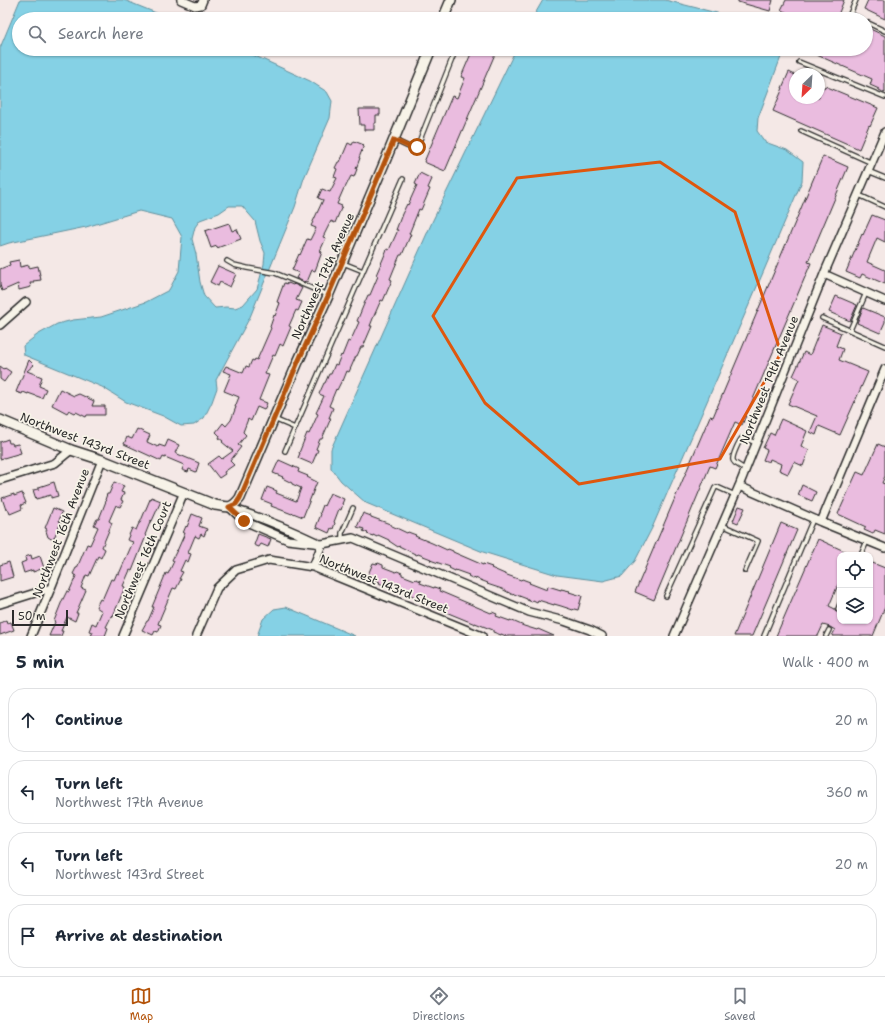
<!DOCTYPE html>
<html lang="en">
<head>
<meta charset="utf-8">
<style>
	body { margin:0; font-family:"Shantell Sans",sans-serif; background:#f2f2f3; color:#1f2937 }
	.controls { position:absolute; right:12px; bottom:12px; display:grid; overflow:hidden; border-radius:8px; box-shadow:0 1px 3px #0004 }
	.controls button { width:36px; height:36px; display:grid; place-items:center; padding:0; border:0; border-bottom:1px solid #e0e1e3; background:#fff; color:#1f2937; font:20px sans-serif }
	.compass { position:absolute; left:789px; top:68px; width:36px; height:36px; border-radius:50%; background:#fff; box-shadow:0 1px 3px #0004; rotate:205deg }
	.scale { position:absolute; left:12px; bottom:10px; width:56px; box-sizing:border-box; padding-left:4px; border:2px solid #2b2b2b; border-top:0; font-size:11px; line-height:14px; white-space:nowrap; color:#2b2b2b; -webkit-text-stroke:3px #f7f3e8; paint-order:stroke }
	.stop { position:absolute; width:12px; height:12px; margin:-9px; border:3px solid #b45309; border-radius:50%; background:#fff }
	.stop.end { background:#b45309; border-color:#fff; box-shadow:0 1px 4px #0008 }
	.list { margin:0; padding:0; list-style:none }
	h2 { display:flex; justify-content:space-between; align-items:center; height:52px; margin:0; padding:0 16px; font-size:17px }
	h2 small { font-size:13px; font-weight:400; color:#747a83 }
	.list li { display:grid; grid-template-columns:26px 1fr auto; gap:12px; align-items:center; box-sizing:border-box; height:64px; margin:0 8px 8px; padding:0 8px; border:1px solid #e0e1e3; border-radius:16px }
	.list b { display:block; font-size:15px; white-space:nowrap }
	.list p { margin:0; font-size:13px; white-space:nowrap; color:#747a83 }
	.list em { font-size:13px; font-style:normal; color:#747a83 }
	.icon { flex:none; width:22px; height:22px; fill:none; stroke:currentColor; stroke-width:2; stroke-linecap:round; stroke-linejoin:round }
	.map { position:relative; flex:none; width:885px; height:636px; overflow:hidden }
	.search { position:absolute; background:#fff; box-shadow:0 1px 3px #0004; left:12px; right:12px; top:12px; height:44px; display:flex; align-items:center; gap:10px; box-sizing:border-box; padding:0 14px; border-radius:22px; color:#747a83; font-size:15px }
	.sheet { height:340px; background:#fff }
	nav { display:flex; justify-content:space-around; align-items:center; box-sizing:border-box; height:56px; border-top:1px solid #e0e1e3; background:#fff; font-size:11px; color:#747a83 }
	nav a { display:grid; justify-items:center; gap:2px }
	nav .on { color:#b45309 }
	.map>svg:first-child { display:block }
</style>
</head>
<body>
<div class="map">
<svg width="885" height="636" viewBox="0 0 885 636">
	<rect width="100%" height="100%" fill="#f4e8e6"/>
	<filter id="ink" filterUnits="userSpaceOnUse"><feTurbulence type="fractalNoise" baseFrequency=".025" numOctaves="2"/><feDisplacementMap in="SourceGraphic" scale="8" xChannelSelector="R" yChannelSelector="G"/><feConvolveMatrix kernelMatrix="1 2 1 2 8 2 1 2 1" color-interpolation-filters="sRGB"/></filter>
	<g filter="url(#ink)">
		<path fill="#85d1e5" stroke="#618f9b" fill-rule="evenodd" d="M20 0H124L171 19H19V49H240L310 81 327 92 332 101 330 118 304 178 295 207 250 317 216 380 217 388 212 402 204 418 194 425 181 426 163 416 126 402 102 387 24 355 23 346 37 335 57 324 73 320 101 317 146 302 169 290 179 271 182 237 172 219 139 211 86 227 9 243 0 246V48ZM229 206H242L255 221 260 241 265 253 264 264 257 289 243 305 235 308 226 307 215 308 204 296 200 282 196 254 192 239 195 227 200 220 219 213Z
			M543 0H665L741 19H532Z
			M516 49H784L758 118 757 131 765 142 787 150 803 162 802 181 765 268 652 528 635 561 622 576 603 581 557 575 483 552 366 503 341 481 331 468V449L433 220Z
			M286 607 355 636H257L263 619 274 609Z"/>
		<path fill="#eabcdf" stroke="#2b2b2b" d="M738 0H773L770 11 738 2Z
			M786 0H844L838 15 847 19H802L781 10Z
			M868 0H885V19L864 9Z
			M866 27 885 36V93L879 90V89L870 85 872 79 803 49H866Z
			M473 49H483L495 54 445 171 424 162 452 96 457 98 465 78 461 77Z
			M789 72 795 75V98H819V85L824 88 825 86 878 108 870 126 869 125 859 149 773 111 783 88H782Z
			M359 109H380V115H376V123H374V130H364V125H360Z
			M354 141 364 145 359 158H360L356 169H357L354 177 351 176 345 188H344L337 204 342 206 335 223 331 221 323 237 326 238 320 251 322 252 315 271 312 270 307 282 305 281 304 282 296 278 299 273 292 270 299 254 300 255 307 239 310 240 316 228 311 226 323 200 318 198 322 189 330 192 337 178 334 177 337 169 335 168 338 162H340L348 143 352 145Z
			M823 156 848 167 808 262 811 263 742 425 735 422 715 468 710 466 654 600 635 592 710 416 713 417Z
			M420 173 432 179 428 188 430 189 421 210 419 209 409 234H411L402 255H400L394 269 390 279 392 280 383 301 381 300 374 316 370 326H372L363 347H361L357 356H356L349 372 347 371 343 381 342 380 337 390 336 389 329 406 333 408 329 418H331L322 439H320L316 449 318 450 312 464 298 458 300 453H299L307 433 309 434 318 414 316 413 324 396 319 394 324 383H325L329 374H331L335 364 337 365 341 355 342 356 348 341 350 342 359 322 357 321 364 304 368 295H370L378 276 376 275 383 259 387 249 389 250 398 230H396L402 214 407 204 408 205 417 185 415 184Z
			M872 215 885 220V242L877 238 867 262 885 270V284L862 274 860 278 846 272 862 234 863 235Z
			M229 223 232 231 237 229 241 239 217 248V246L211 248 205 231Z
			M19 260 20 267 29 265V268L38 266 41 280 33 281 34 283H30L31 287 19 290 18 284 2 291 0 285V269L10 265 9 262Z
			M218 266 236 274 230 287 220 282 218 286 210 282Z
			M284 283 288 284V283L293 285 294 284 302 288 296 300 302 302 298 311 296 310 289 326 291 327 283 346 280 344 275 356 273 355 265 374 269 375 259 400 267 403 264 410 257 407 251 421 248 419 243 432 246 435 238 445 241 447 230 461 234 465 224 472 225 474 219 478 208 464 219 456 222 459 233 451 222 442 223 441 219 438 220 436 216 432 223 423 226 426 231 420 236 407H235L239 397 224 391 231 374 223 371 226 366 243 373 246 366 249 367 252 360 254 361 255 359 257 360 271 328 270 327 274 315 275 316 280 303 277 302Z
			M836 296 857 305 850 321 829 312Z
			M863 308 885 317V322L880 333 857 323Z
			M822 325 841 333 836 346 843 349 839 360 868 372 840 435 819 426 816 435 810 432 817 416 788 404 799 379 793 376 804 352 810 355Z
			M29 360 34 365 27 371 42 377 39 386 46 389 42 398 28 393V394L23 392 22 394 16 392Z
			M0 366 4 369 5 368 11 372 4 382 0 379Z
			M60 389 74 396 79 394 94 401 92 406H105V415H87L86 417 76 412 75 413 69 410 67 413 52 405Z
			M781 419 807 431 801 446 809 450 803 466 794 462 788 474 779 470 781 464 770 459 769 462 763 460 767 450 763 448 770 433 774 435Z
			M137 429 150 435 147 442 158 447 159 445 165 447 168 440 179 445 175 453 199 463 196 472 189 469 188 472 182 470 184 465 165 457V458L163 457 161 461 124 444 127 437 132 439Z
			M8 439 9 443H12L13 445 18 444 21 453 0 459V442Z
			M878 444 885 447V476L882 483 885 484V534L875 530 873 534 864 530 866 527 838 514 857 472 864 475Z
			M279 460 299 469 298 472 308 476 307 477 317 482 303 517 293 513 292 514 271 506 272 504 262 500 267 487 277 491 276 493 296 501 297 499 301 488 292 484V483L282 478 283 477 273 473Z
			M54 482 58 496 51 498V495L36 499 33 490 39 489V487Z
			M114 482 124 486 121 492 124 493 121 500 123 501 120 507 116 505 109 521 112 523 102 547 105 549 101 558 98 556 89 576 86 575 81 588 86 590 76 613H78L75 621 67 617 61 631H63L61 636H49L55 622 54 621 62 601 67 591 69 592 76 576 73 574 76 568H77L87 544 90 545 98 527 94 525 97 519H99L106 501 105 500 107 494H109Z
			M802 485 816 492 812 501 798 495Z
			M22 493 26 503 21 505 22 509 10 514 8 509 6 510 2 498 14 494V496Z
			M330 493 344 499 342 504H343L341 510 339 509 334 522 335 523 333 529 331 528 329 533 316 527 321 514 320 513 323 505 324 506Z
			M151 497 161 501 152 521 151 520 145 535 146 536 132 571 130 570 123 586 125 587 113 616 112 615 106 627 108 628 105 636H91L93 632 89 631 92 623 96 625 102 611 96 607 100 599 102 600 111 579 114 580 117 573 119 574 133 542 127 540 132 528 136 530 139 523H140Z
			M739 506 745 508 738 523 733 521Z
			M53 508 62 512 59 521 61 522 53 540 48 537 46 531 47 529 45 528Z
			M363 513 371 516V517L390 524V525L407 533 408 532 416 535 415 536 432 543 447 550 448 549 453 551V552L483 565V564L492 567 491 568 507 575 521 580 522 579 530 582 529 583 547 590 548 586 561 590V589L570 591 569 592 582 596 578 610 574 609 573 610 561 606 554 604V605L538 600 537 602 533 600 532 602 527 600V599L514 594 513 595 502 589 487 584 488 583 475 578 474 579 468 576 469 575 455 570V571L449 568 450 567 430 560 431 559 418 554 417 555 399 546 398 547 389 541V540L378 535 377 537 373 535V536L367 534 368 533 363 531 364 529 357 527Z
			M192 514 202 518 199 526 207 529 204 536 201 534 199 538 195 536 188 553 191 554 188 562 185 560 180 571 183 572 179 579H181L176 589 173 588 161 616 158 624 161 625 158 632 155 631 153 635 142 630 147 621H148L154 607H152L166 573 168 574 174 561 172 560 177 550V551L185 533H183L186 526 187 527Z
			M781 523 797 530 752 636H734Z
			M258 534 271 539 268 547 261 544 259 547 254 545Z
			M818 539 853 555H840V580L829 606 835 609 836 612H840V621H870V562L885 568V607L873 636H832L835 630 830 627 823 625 818 636H776Z
			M31 555 32 559 40 556 44 568 33 572V570L24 573 21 563 26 561 25 557Z
			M9 562 13 577 0 581V565Z
			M373 563 377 564 378 563 383 565V567L396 572 397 571 402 573V575L415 580 416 579 421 581 420 583 434 588V587L440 589 439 591 444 593 491 613 492 612 497 614 496 616 510 621V620L524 626 537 630 538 629 554 636H506L501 634V635L493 632V630L475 623V624L441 610 442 608 425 601V602L417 599 418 598 388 585 387 587 379 583 380 582 367 577Z
			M6 620 7 623 11 622 14 630 0 635V623Z"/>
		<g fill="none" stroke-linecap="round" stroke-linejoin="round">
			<defs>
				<path id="service" d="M856 0 850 14 860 19
					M866 22 885 31
					M799 62 885 97
					M801 131 872 163
					M394 140 413 149 417 147 456 49
					M868 171 885 178
					M859 195 885 207
					M227 261 234 265 247 268 275 273 328 295
					M343 263 363 271
					M822 318 885 346
					M850 330 866 293
					M274 419 295 428
					M285 451 403 179
					M746 470 735 463C734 462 733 461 733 460 732 456 739 441 742 438H744L756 443
					M722 525 758 541 745 571
					M342 540V533L353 508
					M861 555 867 541
					M666 596 715 488 717 487 735 495
					M838 609 840 604
					M764 636 813 519
					M826 636 829 630"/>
				<path id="minor" d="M181 0 195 6 201 5 203 0
					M824 274 885 301
					M0 325 26 302
					M0 480 55 463 71 450
					M739 486 821 522 885 548
					M229 507 244 521 288 540 322 544 353 538 529 612 564 621 590 630 602 636
					M231 508C260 517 289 529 316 542
					M821 522 885 369
					M313 567 322 544
					M0 604 51 588
					M31 636 51 588 102 460
					M123 636 184 492
					M196 636 217 588 236 570 269 560 313 567 482 636
					M674 636 739 486 824 274 885 132"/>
				<path id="tertiary" d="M443 19 451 0
					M0 420 71 450 102 460 215 505C228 507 231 510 240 498L298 362 328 296 386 159 431 49"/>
			</defs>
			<use href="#service" stroke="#2b2b2b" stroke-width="6"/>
			<use href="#minor" stroke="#2b2b2b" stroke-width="10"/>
			<use href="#tertiary" stroke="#2b2b2b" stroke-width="12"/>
			<use href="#service" stroke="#f7f3e8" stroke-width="3.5"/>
			<use href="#minor" stroke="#f7f3e8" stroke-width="7"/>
			<use href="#tertiary" stroke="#f7f3e8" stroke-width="9"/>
		</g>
	</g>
	<g fill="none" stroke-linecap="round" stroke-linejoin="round" filter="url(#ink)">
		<path stroke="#b45309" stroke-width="5" d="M244 521 229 507 236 504 240 498 298 362 328 296 394 140 414 149 417 147"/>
	</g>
	<path fill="none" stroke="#df570e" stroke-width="3" stroke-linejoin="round" d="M660 162 735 212 781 353 720 459 579 484 485 403 433 316 517 178Z"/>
	<g text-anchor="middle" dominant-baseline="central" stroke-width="3.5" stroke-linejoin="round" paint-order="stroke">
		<g font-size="12" fill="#2b2b2b" stroke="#f7f3e8">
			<text transform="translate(323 276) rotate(-66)">Northwest 17th Avenue</text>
			<text transform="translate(769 380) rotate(-68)">Northwest 19th Avenue</text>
			<text transform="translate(85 441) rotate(21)">Northwest 143rd Street</text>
			<text transform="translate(61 533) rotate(-69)">Northwest 16th Avenue</text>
			<text transform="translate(143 560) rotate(-67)">Northwest 16th Court</text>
			<text transform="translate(384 584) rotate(22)">Northwest 143rd Street</text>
		</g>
	</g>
</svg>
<div class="controls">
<button><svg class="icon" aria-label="locate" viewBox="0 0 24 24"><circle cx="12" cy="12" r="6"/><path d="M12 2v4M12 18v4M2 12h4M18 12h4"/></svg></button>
<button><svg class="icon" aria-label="layers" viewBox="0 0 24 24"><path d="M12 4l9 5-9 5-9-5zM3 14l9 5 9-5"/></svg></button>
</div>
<svg class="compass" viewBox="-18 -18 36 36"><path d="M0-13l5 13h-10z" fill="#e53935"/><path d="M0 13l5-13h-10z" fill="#747a83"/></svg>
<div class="scale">50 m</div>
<div class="stop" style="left:417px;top:147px"></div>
<div class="stop end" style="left:244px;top:521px"></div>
<div class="search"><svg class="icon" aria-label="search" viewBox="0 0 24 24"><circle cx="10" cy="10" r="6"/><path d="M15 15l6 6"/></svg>Search here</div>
</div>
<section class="sheet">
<h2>5 min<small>Walk · 400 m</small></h2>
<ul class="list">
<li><svg class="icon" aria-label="ahead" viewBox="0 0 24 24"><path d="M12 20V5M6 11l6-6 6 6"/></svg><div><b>Continue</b></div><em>20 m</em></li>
<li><svg class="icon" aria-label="left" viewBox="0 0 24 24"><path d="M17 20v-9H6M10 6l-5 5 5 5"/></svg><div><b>Turn left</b><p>Northwest 17th Avenue</p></div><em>360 m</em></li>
<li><svg class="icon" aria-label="left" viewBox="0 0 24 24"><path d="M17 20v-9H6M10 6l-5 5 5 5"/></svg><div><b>Turn left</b><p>Northwest 143rd Street</p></div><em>20 m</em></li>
<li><svg class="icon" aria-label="arrive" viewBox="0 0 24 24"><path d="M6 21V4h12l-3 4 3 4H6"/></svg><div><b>Arrive at destination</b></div></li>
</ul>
</section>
<nav>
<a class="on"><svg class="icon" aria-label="map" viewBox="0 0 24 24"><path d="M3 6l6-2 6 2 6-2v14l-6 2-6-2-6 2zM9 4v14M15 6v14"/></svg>Map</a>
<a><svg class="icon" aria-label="directions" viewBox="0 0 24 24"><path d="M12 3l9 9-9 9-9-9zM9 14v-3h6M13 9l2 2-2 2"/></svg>Directions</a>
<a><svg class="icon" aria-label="saved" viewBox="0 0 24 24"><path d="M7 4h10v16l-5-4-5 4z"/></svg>Saved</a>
</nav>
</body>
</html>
